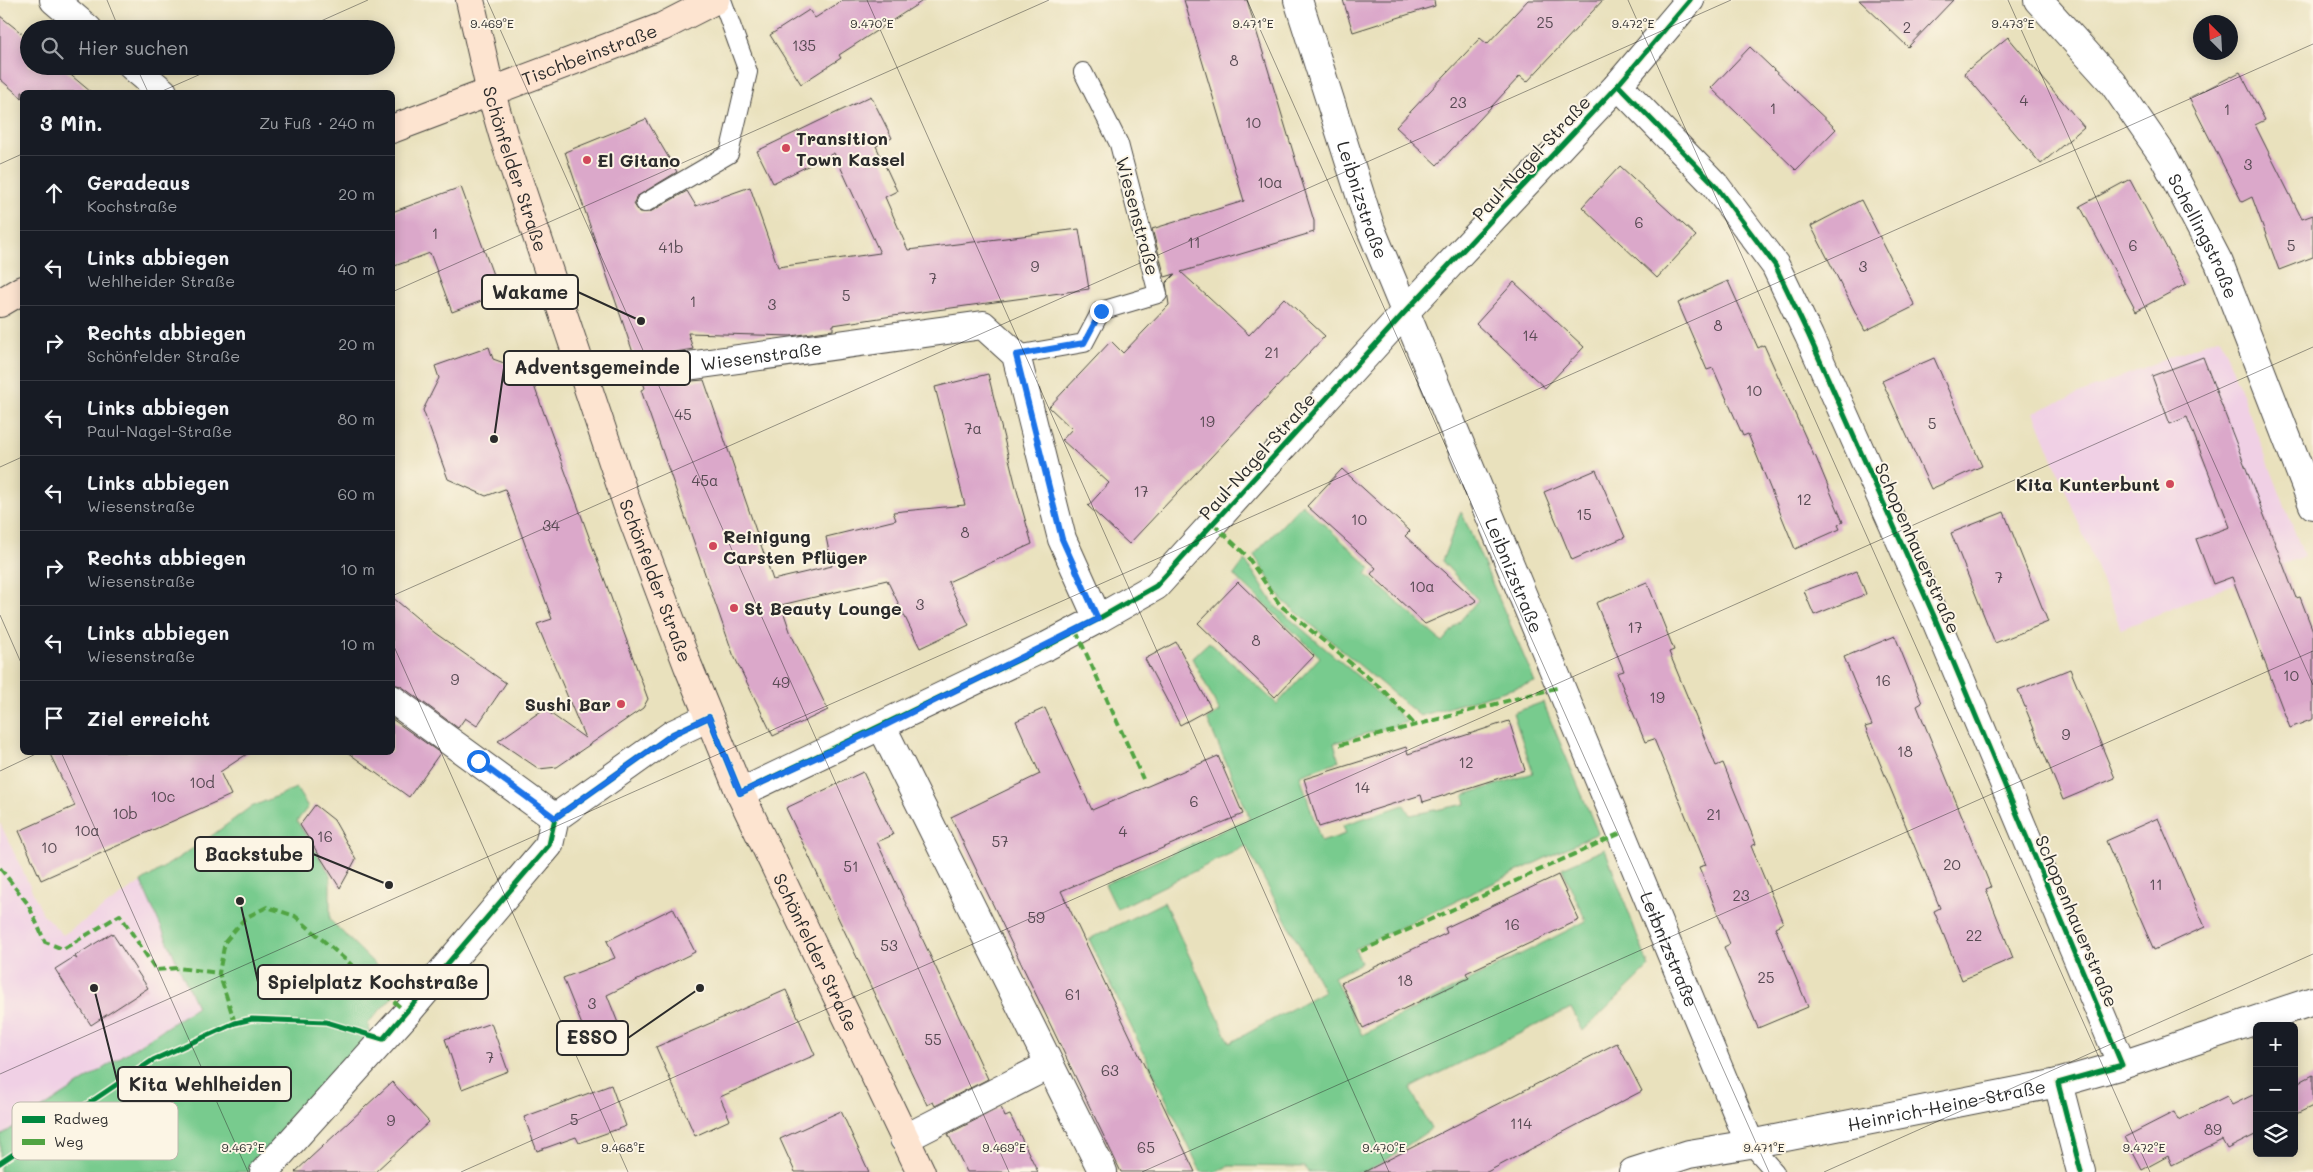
<!DOCTYPE html>
<html lang="de">
<head>
<meta charset="utf-8">
<style>
	body { margin:0; font-family:Mali,sans-serif; background:#20242c; color:#f1f3f6 }
	.controls { position:absolute; right:15px; bottom:15px; display:grid; overflow:hidden; border-radius:8px; box-shadow:0 2px 12px #0003 }
	.controls button { width:45px; height:45px; display:grid; place-items:center; padding:0; border:0; border-bottom:1px solid #363941; background:#171b24; color:#f1f3f6; font:25px sans-serif }
	.compass { position:absolute; left:2193px; top:15px; width:45px; height:45px; border-radius:50%; background:#171b24; box-shadow:0 2px 12px #0003; rotate:336deg }
	.stop { position:absolute; width:15px; height:15px; margin:-11px; border:4px solid #1a73e8; border-radius:50%; background:#fff }
	.stop.end { background:#1a73e8; border-color:#fff; box-shadow:0 1px 5px #0008 }
	.list { margin:0; padding:0; list-style:none }
	h2 { display:flex; justify-content:space-between; align-items:center; height:65px; margin:0; padding:0 20px; font-size:21px }
	h2 small { font-size:16px; font-weight:400; color:#9ea1a6 }
	.list li { display:grid; grid-template-columns:32px 1fr auto; gap:15px; align-items:center; box-sizing:border-box; height:75px; padding:0 20px; border-top:1px solid #363941 }
	.list b { display:block; font-size:19px; white-space:nowrap }
	.list p { margin:0; font-size:16px; white-space:nowrap; color:#9ea1a6 }
	.list em { font-size:16px; font-style:normal; color:#9ea1a6 }
	.icon { flex:none; width:28px; height:28px; fill:none; stroke:currentColor; stroke-width:2; stroke-linecap:round; stroke-linejoin:round }
	.map { position:relative; flex:none; width:2313px; height:1172px; overflow:hidden }
	.search { position:absolute; background:#171b24; box-shadow:0 2px 12px #0003; left:20px; top:20px; width:375px; height:55px; display:flex; align-items:center; gap:12px; box-sizing:border-box; padding:0 18px; border-radius:28px; color:#9ea1a6; font-size:19px }
	.panel { position:absolute; background:#171b24; box-shadow:0 2px 12px #0003; left:20px; top:90px; width:375px; height:665px; border-radius:8px }
	.map>svg:first-child { display:block }
</style>
</head>
<body>
<div class="map">
<svg width="2313" height="1172" viewBox="0 0 2313 1172">
	<rect width="100%" height="100%" fill="#fcf5e5"/>
	<filter id="ink" filterUnits="userSpaceOnUse"><feTurbulence type="fractalNoise" baseFrequency=".02" numOctaves="2"/><feDisplacementMap in="SourceGraphic" scale="10" xChannelSelector="R" yChannelSelector="G"/><feConvolveMatrix kernelMatrix="1 2 1 2 8 2 1 2 1" color-interpolation-filters="sRGB"/></filter>
	<filter id="wash" filterUnits="userSpaceOnUse"><feTurbulence type="fractalNoise" baseFrequency=".0096" numOctaves="4" result="noise"/><feDisplacementMap in="SourceGraphic" scale="20" xChannelSelector="R" yChannelSelector="G"/><feGaussianBlur stdDeviation="1.12" result="paint"/><feColorMatrix in="noise" values="0 0 0 0 0 0 0 0 0 0 0 0 0 0 0 0 0 1.4 0 .05"/><feComposite in="paint" operator="in"/></filter>
	<g filter="url(#wash)">
		<rect width="100%" height="100%" fill="#e9e1bd"/>
		<path fill="#f0d0e5" d="M2220 337 2304 556 2121 629 2034 412Z
			M0 823 43 914 63 935 141 882 197 1007 0 1136Z"/>
		<path fill="#78cb8e" stroke="#527b5c" d="M1302 504 1371 568 1366 574 1442 642 1478 600 1442 561 1461 511 1535 682 1420 716 1282 600 1254 555Z
			M1245 560 1276 607 1373 689 1407 722 1334 743 1339 761 1300 775 1321 842 1346 834 1343 825 1404 805 1410 815 1466 804 1464 795 1533 773 1513 713 1543 702 1598 833 1355 949 1361 963 1334 977 1362 1035 1586 921 1562 868 1605 849 1649 967 1583 1031 1571 1008 1410 1088 1431 1129 1369 1172H1308L1304 1167 1228 1166 1216 1172H1201L1089 939 1164 902 1230 1043 1324 991 1246 846 1117 909 1105 884 1250 818 1207 719 1220 712 1192 658 1209 642 1277 704 1320 657 1234 575Z
			M296 788 308 807 297 821 330 874V920L400 989 368 1023 373 1043 255 1172H0V1136L197 1007 141 882 206 840 249 808Z"/>
		<g id="blocks">
			<path fill="#dba8ca" d="M843 0H924L839 55 841 58 801 84 770 35 809 10 815 18Z
				M1184 0H1247L1314 221V232L1181 272 1249 335 1284 298 1325 336 1129 544 1088 506 1109 483 1062 440 1072 429 1049 407 1111 341 1123 353 1169 305 1166 283 1175 274 1165 277 1152 229 1244 201Z
				M1343 0H1434L1435 6 1353 32Z
				M1528 0H1603L1527 82 1520 76 1437 165 1396 127 1480 38 1487 44Z
				M1859 0H1953L1908 47Z
				M0 16 29 39V66H60L91 92H22V98L0 79Z
				M2008 37 2084 127 2041 164 1964 73Z
				M1750 47 1836 129 1796 170 1711 88Z
				M2240 72 2265 120 2255 125 2302 219 2313 215V257L2279 270 2252 197 2242 202 2189 98Z
				M871 96 892 138 876 146 897 191 885 197 908 250 1079 229 1089 289 886 317 833 325V330L791 336 688 333 693 349 670 353 663 356 659 362 658 371 661 378 668 383 704 380 773 580 832 566 826 537 896 520 893 512 965 505 935 387 988 374 1016 487 1032 544 948 582 969 625 920 648 887 580 781 605 791 634 828 710 773 736 733 654 712 594 641 390 645 388 565 152 646 119 677 172 636 197 634 204 639 212H650L687 191 696 206 750 187 778 267 880 253 834 153 773 183 757 151Z
				M1620 166 1696 236 1657 278 1582 207Z
				M2130 179 2186 284 2136 311 2080 206Z
				M461 187 500 294 452 312 430 253 392 267V212Z
				M1861 200 1915 306 1865 331 1811 226Z
				M1728 281 1758 348 1764 345 1814 456 1815 455 1843 522 1838 525 1840 529 1795 549 1748 434 1743 436 1713 368 1707 370 1678 303Z
				M1514 282 1584 347 1545 388 1476 324Z
				M489 347 493 359 529 372 648 699 643 708 557 767 539 769 498 741 544 709 585 738 537 624 552 619 505 489 486 496 448 479 423 410 439 378 435 366Z
				M2203 357 2296 598 2300 597 2313 631V719L2290 728 2232 577 2213 584 2196 539 2230 527 2187 417 2170 424 2152 376Z
				M1934 358 1982 466 1931 489 1882 381Z
				M1342 469 1410 531 1405 536 1477 601 1425 624 1371 574 1376 568 1307 506Z
				M1596 470 1625 537 1572 560 1544 492Z
				M2004 512 2048 622 1995 643 1951 533Z
				M1857 571 1866 594 1814 615 1804 591Z
				M1238 582 1314 656 1275 697 1198 623Z
				M1647 582 1674 650 1669 652 1716 766 1723 763 1756 844 1751 846 1783 923 1775 927 1808 1007 1758 1028 1724 947 1730 944 1699 867 1706 865 1654 739 1645 742 1617 673 1624 671 1596 603Z
				M392 597 435 633 506 683 477 726 465 718 458 728 401 686 392 684Z
				M1895 636 1922 703 1917 706 1991 887 1986 889 2013 958 1962 980 1934 911 1940 908 1865 727 1872 725 1844 657Z
				M1176 642 1211 708 1180 725 1145 659Z
				M2070 669 2115 778 2063 800 2018 690Z
				M1045 708 1092 810 1218 756 1243 814 1061 891 1195 1172H1121L951 817 1040 774 1016 721Z
				M392 719 440 753 409 797 347 752H392Z
				M1509 721 1525 770 1423 802 1421 795 1319 827 1304 779 1406 747 1408 754Z
				M49 752H250L220 772 231 795 41 880 19 831 75 806Z
				M863 772 893 835 877 842 988 1079 935 1106 933 1102 927 1105 786 808Z
				M315 805 334 820 356 859 340 888 300 825Z
				M2158 818 2205 927 2154 950 2106 841Z
				M1558 875 1579 920 1466 973 1469 978 1363 1028 1341 983 1447 933 1445 928Z
				M673 908 695 952 607 995 620 1028 588 1040 563 978 615 958 607 941Z
				M112 933 148 988 91 1025 55 969 74 957 77 959 75 956Z
				M786 990 815 1055 720 1097 730 1120 695 1136 656 1047Z
				M491 1023 508 1071 462 1089 445 1039Z
				M1617 1043 1642 1091 1487 1172H1364Z
				M2313 1075V1106L2294 1115V1085Z
				M392 1082 429 1122 375 1172H295Z
				M611 1085 626 1126 579 1143 576 1137 537 1151 524 1117Z
				M2257 1093V1134L2227 1149 2222 1140 2172 1165 2168 1156 2142 1170 2125 1137 2174 1112 2178 1120 2227 1096 2232 1105Z
				M1001 1107 1005 1117 1010 1115 1038 1172H967L948 1134Z
				M841 1111 869 1172H795L780 1139Z"/>
		</g>
	</g>
	<g filter="url(#ink)">
		<use href="#blocks" fill-opacity="0" stroke="#484641" stroke-width="1"/>
		<g fill="none" stroke-linecap="round" stroke-linejoin="round">
			<defs>
				<path id="lane" d="M645 203 729 154 748 72 722 0
					M1016 355 1084 343 1101 311 1158 294 1119 144 1083 72
					M1750 1144 1775 1172"/>
				<g id="street">
					<path d="M54 0 88 29"/>
					<path id="s1" d="M1298 0 1371 229 1750 1144"/>
					<path id="s2" d="M2038 0 2113 83 2164 157 2219 263 2313 505"/>
					<path d="M132 66 163 92"/>
					<path d="M1618 85 1715 185 1775 265 1809 336 1934 616 2122 1065"/>
					<path id="s3" d="M673 368 983 325 1016 355 1062 539 1098 619"/>
					<path d="M392 699 555 818"/>
					<path d="M882 727 1103 1172"/>
					<path d="M740 793 1047 646 1098 619 1156 586 1405 312 1618 85 1690 0"/>
					<path d="M2058 1083 2081 1172"/>
					<path d="M904 1139 1049 1065"/>
					<path d="M264 1172 407 1013 549 845 555 818 673 734 709 717"/>
					<path id="s4" d="M1633 1172 1689 1154 1750 1144 2058 1083 2122 1065 2313 1001"/>
				</g>
				<g id="secondary">
					<path id="s5" d="M470 0 491 93 504 138 627 504 688 666 740 793 921 1172"/>
					<path id="s6" d="M392 129 662 27 715 0"/>
					<path d="M0 303 22 290"/>
				</g>
			</defs>
			<use href="#lane" stroke="#484641" stroke-width="20"/>
			<use href="#street" stroke="#484641" stroke-width="30"/>
			<use href="#secondary" stroke="#484641" stroke-width="30"/>
			<use href="#lane" stroke="#fff" stroke-width="18"/>
			<use href="#street" stroke="#fff" stroke-width="28"/>
			<use href="#secondary" stroke="#fde4d0" stroke-width="28"/>
			<path stroke="#51a443" stroke-width="4" stroke-dasharray="8 4" stroke-linecap="butt" d="M1213 524 1247 556 1280 605 1382 689 1415 725
				M1076 631 1143 779
				M1340 745 1560 687
				M0 868 28 904 45 942 63 949 120 915 156 970 178 968 219 973
				M1361 951 1621 833
				M235 1023 219 973 225 942 245 918 267 907 295 916 407 1013"/>
			<defs>
				<path id="cycleway" d="M1618 85 1715 185 1775 265 1809 336 1934 616 2122 1065 2058 1083 2081 1172
					M0 1163 153 1060 235 1023 252 1019 326 1022 383 1039 549 845 555 818 673 734 709 717 740 793 1047 646 1098 619 1156 586 1405 312 1618 85 1690 0"/>
			</defs>
			<use href="#cycleway" stroke="#fcf5e5" stroke-width="8"/>
			<use href="#cycleway" stroke="#00873e" stroke-width="5"/>
		</g>
	</g>
	<g fill="none" stroke-linecap="round" stroke-linejoin="round" filter="url(#ink)">
		<path stroke="#1a73e8" stroke-width="6" d="M478 761 555 818 673 734 709 717 740 793 882 727 1098 619 1062 539 1016 355 1084 343 1101 311"/>
	</g>
	<path fill="none" stroke="#2b2b2b" stroke-width="1" stroke-opacity="0.45" d="M107 0 119 29M487 0 1009 1172M867 0 1389 1172M1247 0 1769 1172M1628 0 2150 1172M2008 0 2313 685M303 29 368 0M136 66 148 92M160 92 219 66M0 164 22 154M392 292 1049 0M0 467 22 457M392 596 1731 0M0 615 22 665M392 642 628 1172M61 752 248 1172M0 771 40 752M0 1074 2313 44M461 1172 2313 347M1142 1172 2313 651M1824 1172 2313 954"/>
	<g fill="#d1495b" stroke="#fcf5e5" stroke-width="2">
		<circle cx="786" cy="148" r="5"/>
		<circle cx="587" cy="160" r="5"/>
		<circle cx="2170" cy="484" r="5"/>
		<circle cx="713" cy="546" r="5"/>
		<circle cx="734" cy="608" r="5"/>
		<circle cx="621" cy="704" r="5"/>
	</g>
	<g text-anchor="middle" dominant-baseline="central" stroke-width="4" stroke-linejoin="round" paint-order="stroke">
		<g font-size="15" fill="#574a53">
			<text x="1545" y="22">25</text>
			<text x="1907" y="27">2</text>
			<text x="804" y="45">135</text>
			<text x="1234" y="60">8</text>
			<text x="2024" y="100">4</text>
			<text x="1458" y="102">23</text>
			<text x="1773" y="108">1</text>
			<text x="2227" y="109">1</text>
			<text x="1253" y="122">10</text>
			<text x="2248" y="164">3</text>
			<text x="1270" y="182">10a</text>
			<text x="1639" y="222">6</text>
			<text x="435" y="233">1</text>
			<text x="1194" y="242">11</text>
			<text x="2133" y="245">6</text>
			<text x="2291" y="245">5</text>
			<text x="671" y="247">41b</text>
			<text x="1035" y="266">9</text>
			<text x="1863" y="266">3</text>
			<text x="933" y="278">7</text>
			<text x="846" y="295">5</text>
			<text x="693" y="301">1</text>
			<text x="772" y="304">3</text>
			<text x="1718" y="325">8</text>
			<text x="1530" y="335">14</text>
			<text x="1272" y="352">21</text>
			<text x="1754" y="390">10</text>
			<text x="683" y="414">45</text>
			<text x="1207" y="421">19</text>
			<text x="1932" y="423">5</text>
			<text x="973" y="428">7a</text>
			<text x="705" y="480">45a</text>
			<text x="1141" y="491">17</text>
			<text x="1804" y="499">12</text>
			<text x="1584" y="514">15</text>
			<text x="1359" y="519">10</text>
			<text x="551" y="525">34</text>
			<text x="965" y="532">8</text>
			<text x="1999" y="577">7</text>
			<text x="1422" y="586">10a</text>
			<text x="920" y="604">3</text>
			<text x="1635" y="627">17</text>
			<text x="1256" y="640">8</text>
			<text x="2291" y="675">10</text>
			<text x="455" y="679">9</text>
			<text x="1883" y="680">16</text>
			<text x="781" y="682">49</text>
			<text x="1657" y="697">19</text>
			<text x="2066" y="734">9</text>
			<text x="1905" y="751">18</text>
			<text x="1466" y="762">12</text>
			<text x="202" y="782">10d</text>
			<text x="1362" y="787">14</text>
			<text x="163" y="796">10c</text>
			<text x="1194" y="801">6</text>
			<text x="125" y="813">10b</text>
			<text x="1714" y="814">21</text>
			<text x="87" y="830">10a</text>
			<text x="1123" y="831">4</text>
			<text x="325" y="836">16</text>
			<text x="1000" y="841">57</text>
			<text x="49" y="847">10</text>
			<text x="1952" y="864">20</text>
			<text x="851" y="866">51</text>
			<text x="2156" y="884">11</text>
			<text x="1741" y="895">23</text>
			<text x="1036" y="917">59</text>
			<text x="1512" y="924">16</text>
			<text x="1974" y="935">22</text>
			<text x="889" y="945">53</text>
			<text x="1766" y="977">25</text>
			<text x="1405" y="980">18</text>
			<text x="1073" y="994">61</text>
			<text x="592" y="1003">3</text>
			<text x="933" y="1039">55</text>
			<text x="490" y="1057">7</text>
			<text x="1110" y="1070">63</text>
			<text x="574" y="1119">5</text>
			<text x="391" y="1120">9</text>
			<text x="1521" y="1123">114</text>
			<text x="2213" y="1129">89</text>
			<text x="1146" y="1147">65</text>
		</g>
		<g font-size="18" fill="#2b2b2b" stroke="#fcf5e5">
			<text stroke="none"><textPath href="#s6" startOffset="211">Tischbeinstraße</textPath></text>
			<text transform="translate(1531 158) rotate(-47)">Paul-Nagel-Straße</text>
			<text stroke="none"><textPath href="#s5" startOffset="175">Schönfelder Straße</textPath></text>
			<text stroke="none"><textPath href="#s1" startOffset="210">Leibnizstraße</textPath></text>
			<text transform="translate(1138 216) rotate(75)">Wiesenstraße</text>
			<text stroke="none"><textPath href="#s2" startOffset="290">Schellingstraße</textPath></text>
			<text stroke="none"><textPath href="#s3" startOffset="89">Wiesenstraße</textPath></text>
			<text transform="translate(1257 456) rotate(-48)">Paul-Nagel-Straße</text>
			<text transform="translate(1918 548) rotate(66)">Schopenhauerstraße</text>
			<text stroke="none"><textPath href="#s1" startOffset="615">Leibnizstraße</textPath></text>
			<text stroke="none"><textPath href="#s5" startOffset="610">Schönfelder Straße</textPath></text>
			<text transform="translate(2077 921) rotate(67)">Schopenhauerstraße</text>
			<text stroke="none"><textPath href="#s1" startOffset="1020">Leibnizstraße</textPath></text>
			<text stroke="none"><textPath href="#s5" startOffset="1015">Schönfelder Straße</textPath></text>
			<text stroke="none"><textPath href="#s4" startOffset="321">Heinrich-Heine-Straße</textPath></text>
		</g>
		<g font-size="18" font-weight="bold" fill="#2b2b2b" stroke="#fcf5e5" text-anchor="start">
			<text x="796" y="138">Transition<tspan x="796" dy="21">Town Kassel</tspan></text>
			<text x="597" y="160">El Gitano</text>
			<text x="2160" y="484" text-anchor="end">Kita Kunterbunt</text>
			<text x="723" y="536">Reinigung<tspan x="723" dy="21">Carsten Pflüger</tspan></text>
			<text x="744" y="608">St Beauty Lounge</text>
			<text x="611" y="704" text-anchor="end">Sushi Bar</text>
		</g>
	</g>
	<rect x="12" y="1102" width="166" height="58" rx="8" fill="#fcf5e5" stroke="#bdb8ad" stroke-width="1"/>
	<rect x="22" y="1116" width="23" height="7" fill="#00873e"/>
	<rect x="22" y="1139" width="23" height="6" fill="#51a443"/>
	<g font-size="14" fill="#2b2b2b">
		<text x="54" y="1124">Radweg</text>
		<text x="54" y="1147">Weg</text>
	</g>
	<g font-size="12" text-anchor="middle" fill="#2b2b2b" stroke="#fcf5e5" stroke-width="4" stroke-linejoin="round" paint-order="stroke">
		<text x="492" y="28">9.469°E</text>
		<text x="1253" y="28">9.471°E</text>
		<text x="1633" y="28">9.472°E</text>
		<text x="872" y="28">9.470°E</text>
		<text x="2013" y="28">9.473°E</text>
		<text x="243" y="1152">9.467°E</text>
		<text x="623" y="1152">9.468°E</text>
		<text x="1004" y="1152">9.469°E</text>
		<text x="1384" y="1152">9.470°E</text>
		<text x="1764" y="1152">9.471°E</text>
		<text x="2144" y="1152">9.472°E</text>
	</g>
	<path fill="none" stroke="#2b2b2b" stroke-width="2" d="M641 321L578 292M494 439L504 368M389 885L313 854M240 901L258 982M700 988L628 1038M94 988L118 1084"/>
	<g fill="#2b2b2b" stroke="#fcf5e5" stroke-width="2">
		<circle cx="641" cy="321" r="5"/>
		<circle cx="494" cy="439" r="5"/>
		<circle cx="389" cy="885" r="5"/>
		<circle cx="240" cy="901" r="5"/>
		<circle cx="700" cy="988" r="5"/>
		<circle cx="94" cy="988" r="5"/>
	</g>
	<g fill="#fcf5e5" stroke="#2b2b2b" stroke-width="2">
		<rect x="482" y="275" width="96" height="34" rx="5"/>
		<rect x="504" y="351" width="186" height="34" rx="5"/>
		<rect x="195" y="837" width="118" height="34" rx="5"/>
		<rect x="258" y="965" width="230" height="34" rx="5"/>
		<rect x="557" y="1021" width="71" height="34" rx="5"/>
		<rect x="118" y="1067" width="173" height="34" rx="5"/>
	</g>
	<g font-size="19" text-anchor="middle" font-weight="bold" fill="#2b2b2b">
		<text x="530" y="299">Wakame</text>
		<text x="597" y="374">Adventsgemeinde</text>
		<text x="254" y="861">Backstube</text>
		<text x="373" y="989">Spielplatz Kochstraße</text>
		<text x="592" y="1044">ESSO</text>
		<text x="205" y="1091">Kita Wehlheiden</text>
	</g>
</svg>
<div class="controls">
<button>+</button>
<button>−</button>
<button><svg class="icon" aria-label="layers" viewBox="0 0 24 24"><path d="M12 4l9 5-9 5-9-5zM3 14l9 5 9-5"/></svg></button>
</div>
<svg class="compass" viewBox="-18 -18 36 36"><path d="M0-13l5 13h-10z" fill="#e53935"/><path d="M0 13l5-13h-10z" fill="#9ea1a6"/></svg>
<div class="stop" style="left:478px;top:761px"></div>
<div class="stop end" style="left:1101px;top:311px"></div>
<div class="search"><svg class="icon" aria-label="search" viewBox="0 0 24 24"><circle cx="10" cy="10" r="6"/><path d="M15 15l6 6"/></svg>Hier suchen</div>
<section class="panel">
<h2>3 Min.<small>Zu Fuß · 240 m</small></h2>
<ul class="list">
<li><svg class="icon" aria-label="ahead" viewBox="0 0 24 24"><path d="M12 20V5M6 11l6-6 6 6"/></svg><div><b>Geradeaus</b><p>Kochstraße</p></div><em>20 m</em></li>
<li><svg class="icon" aria-label="left" viewBox="0 0 24 24"><path d="M17 20v-9H6M10 6l-5 5 5 5"/></svg><div><b>Links abbiegen</b><p>Wehlheider Straße</p></div><em>40 m</em></li>
<li><svg class="icon" aria-label="right" viewBox="0 0 24 24"><path d="M7 20v-9h11M14 6l5 5-5 5"/></svg><div><b>Rechts abbiegen</b><p>Schönfelder Straße</p></div><em>20 m</em></li>
<li><svg class="icon" aria-label="left" viewBox="0 0 24 24"><path d="M17 20v-9H6M10 6l-5 5 5 5"/></svg><div><b>Links abbiegen</b><p>Paul-Nagel-Straße</p></div><em>80 m</em></li>
<li><svg class="icon" aria-label="left" viewBox="0 0 24 24"><path d="M17 20v-9H6M10 6l-5 5 5 5"/></svg><div><b>Links abbiegen</b><p>Wiesenstraße</p></div><em>60 m</em></li>
<li><svg class="icon" aria-label="right" viewBox="0 0 24 24"><path d="M7 20v-9h11M14 6l5 5-5 5"/></svg><div><b>Rechts abbiegen</b><p>Wiesenstraße</p></div><em>10 m</em></li>
<li><svg class="icon" aria-label="left" viewBox="0 0 24 24"><path d="M17 20v-9H6M10 6l-5 5 5 5"/></svg><div><b>Links abbiegen</b><p>Wiesenstraße</p></div><em>10 m</em></li>
<li><svg class="icon" aria-label="arrive" viewBox="0 0 24 24"><path d="M6 21V4h12l-3 4 3 4H6"/></svg><div><b>Ziel erreicht</b></div></li>
</ul>
</section>
</div>
</body>
</html>
